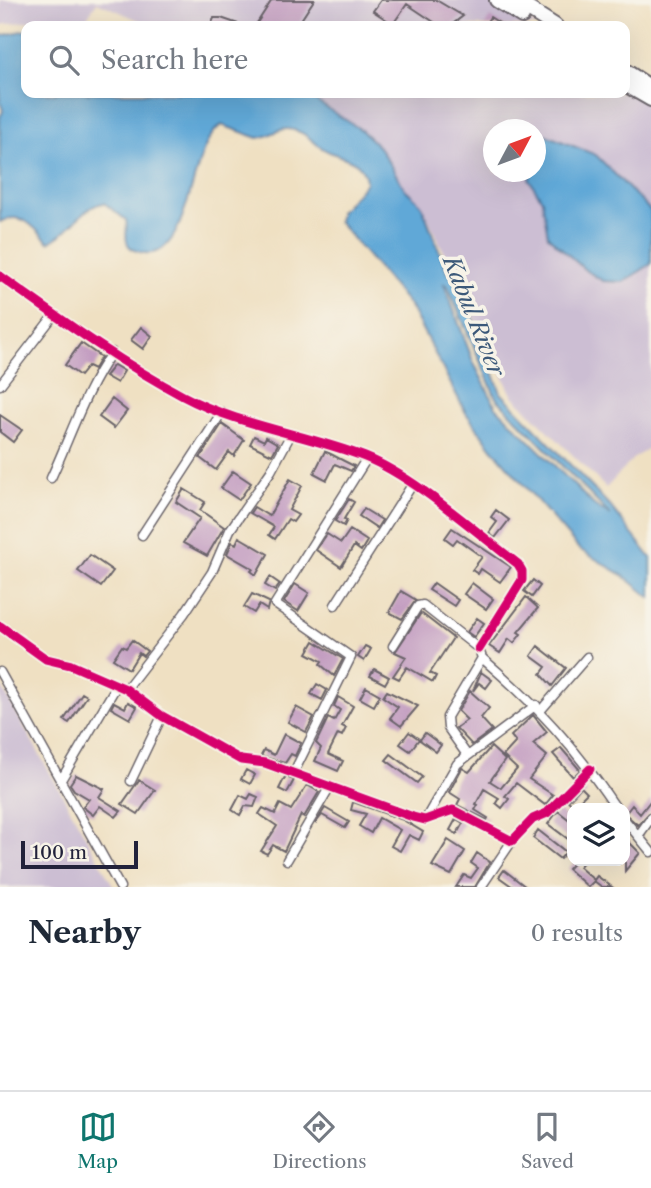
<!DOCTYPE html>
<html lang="en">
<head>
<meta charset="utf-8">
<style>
	body { margin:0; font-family:"Libre Caslon Text",serif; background:#f2f2f3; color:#1f2937 }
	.controls { position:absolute; right:21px; bottom:21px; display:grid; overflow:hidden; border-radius:14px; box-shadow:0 7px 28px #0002 }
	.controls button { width:63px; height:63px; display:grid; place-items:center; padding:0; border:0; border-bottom:2px solid #e0e1e3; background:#fff; color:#1f2937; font:35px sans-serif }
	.compass { position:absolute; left:483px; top:119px; width:63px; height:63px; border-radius:50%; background:#fff; box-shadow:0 7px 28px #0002; rotate:49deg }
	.scale { position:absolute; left:21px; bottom:18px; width:117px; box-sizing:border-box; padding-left:7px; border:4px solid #22223b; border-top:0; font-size:19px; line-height:24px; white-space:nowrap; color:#22223b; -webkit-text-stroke:5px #f7f3e8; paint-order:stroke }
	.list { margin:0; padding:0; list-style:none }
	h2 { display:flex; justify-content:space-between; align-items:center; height:91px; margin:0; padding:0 28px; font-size:30px }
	h2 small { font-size:23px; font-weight:400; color:#747a83 }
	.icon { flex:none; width:38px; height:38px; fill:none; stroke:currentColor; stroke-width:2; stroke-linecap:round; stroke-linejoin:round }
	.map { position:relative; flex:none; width:651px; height:887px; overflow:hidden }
	.search { position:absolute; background:#fff; box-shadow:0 7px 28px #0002; left:21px; right:21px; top:21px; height:77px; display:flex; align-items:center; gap:18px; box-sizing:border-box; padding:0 24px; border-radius:14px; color:#747a83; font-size:26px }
	.sheet { height:203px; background:#fff }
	nav { display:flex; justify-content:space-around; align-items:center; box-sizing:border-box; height:98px; border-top:2px solid #e0e1e3; background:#fff; font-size:19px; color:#747a83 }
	nav a { display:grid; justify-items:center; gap:4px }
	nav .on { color:#0f766e }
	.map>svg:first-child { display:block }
</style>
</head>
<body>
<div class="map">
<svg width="651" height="887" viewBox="0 0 651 887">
	<rect width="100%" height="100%" fill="#f7f3e8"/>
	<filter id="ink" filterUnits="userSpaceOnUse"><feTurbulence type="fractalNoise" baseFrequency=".0143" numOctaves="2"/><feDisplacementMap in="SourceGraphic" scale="14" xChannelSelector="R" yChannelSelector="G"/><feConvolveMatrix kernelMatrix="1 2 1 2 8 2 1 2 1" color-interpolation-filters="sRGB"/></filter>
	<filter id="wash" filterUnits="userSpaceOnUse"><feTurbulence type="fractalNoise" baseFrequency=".00686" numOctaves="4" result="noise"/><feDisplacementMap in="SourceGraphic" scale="28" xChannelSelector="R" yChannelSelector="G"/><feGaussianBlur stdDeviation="1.57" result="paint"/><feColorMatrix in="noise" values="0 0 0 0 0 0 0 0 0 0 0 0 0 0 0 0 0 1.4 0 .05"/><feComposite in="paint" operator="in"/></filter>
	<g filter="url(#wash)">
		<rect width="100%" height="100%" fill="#efe0c2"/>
		<path fill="#ccbed3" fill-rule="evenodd" d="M0 0H497L537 26H152L97 2 85 21 65 17 0 25Z
			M625 84 651 99V446L634 458 606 488 512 395 421 204 405 189 379 147 360 129 303 93H625ZM494 130H536V172H494Z
			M0 684 114 887H0Z"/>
		<path fill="#60a8d7" stroke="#416589" stroke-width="2" fill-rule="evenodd" d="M111 23 144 26H49Z
			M26 30V93H303L360 129 379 147 405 189 421 204 446 268 466 300 501 393 610 506 651 558V598L624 576 579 549 492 448 466 413 410 306 338 221 340 212 366 183C365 156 337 159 322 148 310 140 305 131 289 129 277 128 270 137 258 138L222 125C189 142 192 259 145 253 138 252 129 249 127 242 125 235 128 227 126 220L104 203C83 205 69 234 49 242 33 228 24 210 0 222V117L3 111 0 101V36ZM444 284 447 285 496 398 611 516 594 505 496 407 473 361Z
			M541 133 596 155 651 211V264L623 282 603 281 584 269 548 236 542 200 529 179 539 161Z"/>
		<g id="blocks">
			<path fill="#c39dc1" d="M272 0H314L297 26H255Z
				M381 0H436L463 16 450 26H440L407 4 393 24 373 11Z
				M490 17 504 26H484Z
				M214 18H221L244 26H216L211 25Z
				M141 327 152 336 143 349 131 340Z
				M81 343 101 357 94 369 88 366 80 376 65 365Z
				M114 365 124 371 117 383 105 376Z
				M112 399 127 411 114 428 99 417Z
				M0 415 22 430 13 442 0 432Z
				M222 424 244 440 234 456 229 452 216 470 200 458Z
				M254 436 264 441 266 437 278 444 272 455 250 444Z
				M325 451 344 461 354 466 351 471 335 464 327 480 314 473Z
				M233 471 251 483 239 500 221 488Z
				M290 479 302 486 289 510 298 515 293 522 288 519 275 539 269 535 274 527 250 513 254 507 269 516Z
				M184 489 205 502 200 510 224 527 207 556 183 543 200 518 176 502Z
				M349 499 354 502 344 519 347 520 344 526 335 521Z
				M364 509 382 520 377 528 359 516Z
				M496 510 509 520 495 538 489 533 497 522 491 517Z
				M452 528 511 567 500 582 481 569 478 574 472 570 482 557 457 539 453 544 445 538Z
				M350 530 367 541 361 551 354 546 341 567 316 550 327 534 341 543Z
				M239 537 268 554 256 575 251 571 253 569 227 554 232 542 236 544Z
				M90 555 113 571 101 587 78 571Z
				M270 577 280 584 275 591 265 585Z
				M533 580 540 586 532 597 524 591Z
				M434 583 458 600 454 606 429 590Z
				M472 583 493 599 486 609 464 594Z
				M295 584 309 593 298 611 284 602Z
				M401 591 416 600 402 619 389 612Z
				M252 594 269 602 267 610 259 605 254 613 244 607Z
				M526 597 538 608 518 632 521 634 514 643 509 639 500 653 489 646Z
				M421 613 453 638 430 673 436 676 433 682 407 667 399 679 393 676 406 657 395 652Z
				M477 618 484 623 474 637 467 632Z
				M132 640 147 651 143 656 139 653 129 669 113 659 122 646 126 648Z
				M314 641 343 659 334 676 320 664 322 661 307 653Z
				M365 646 371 649 364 661 358 657Z
				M538 646 566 668 552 686 541 674 546 667 531 656Z
				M374 669 389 677 385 684 370 676Z
				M481 672 492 680 486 688 479 683 473 691Z
				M317 684 327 690 322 700 311 694Z
				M366 687 380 695 374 706 360 698Z
				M387 691 418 706 401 726 390 718 398 707 383 697Z
				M470 691 489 708 481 718 492 730 472 745 456 728 467 720 458 711Z
				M82 693 87 696 69 723 64 720Z
				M338 697 353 706 342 726 346 728 342 736 338 734 328 754 343 761 338 771 315 761 321 748 316 743 328 718 334 721 340 710 334 706Z
				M114 702 125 708 128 702 137 707 130 719 111 708Z
				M296 707 314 717 306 732 288 722Z
				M533 715 547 732 533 744 547 756 529 779 553 795 545 805 516 783 505 796 509 799 502 808 496 803 499 798 484 789 476 804 478 805 475 810 488 818 487 820 457 805 460 799 449 792 462 768 469 772 491 747 505 760 490 781 501 788 517 769 503 756 516 742 511 736Z
				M409 732 419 739 410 751 400 744Z
				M425 733 441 745 436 752 420 740Z
				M284 734 301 743 295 756 291 754 285 763 261 756 264 750 274 755Z
				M561 748 580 770 573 777 553 754Z
				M391 754 422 777 417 783 386 760Z
				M246 770 255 775 250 784 241 779Z
				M76 775 104 789 99 797 121 811 116 817 100 806 93 815 83 807 89 799 74 790 70 784Z
				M285 777 294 780 287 793 279 789Z
				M139 780 155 790 138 814 122 804Z
				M307 785 319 792 304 817 301 815 284 851 273 845 267 854 261 851 277 826 259 814 263 808 275 814 280 804 291 810Z
				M581 787 587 793 574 806 568 801Z
				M251 794 258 797 254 807 245 806 240 815 232 810 240 795 248 799Z
				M651 800V811L638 825 625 814 632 805 640 814Z
				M353 802 403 820 423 832 419 840 409 835 400 851 391 846 400 830 379 818 371 833 359 826 366 814 351 810Z
				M325 808 349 822 345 828 322 815 315 824Z
				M558 811 572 822V842L548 824Z
				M456 819 463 823 457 834 450 830Z
				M538 830 566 852 560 859 533 838Z
				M625 838 640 853 625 871Z
				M448 840 465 851 451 875 432 866Z
				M477 853 490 862 475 887H456L464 875 471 878 478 868 471 863Z
				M575 861H584L579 867 594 880 597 876 612 887H602L594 881 588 887 568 869Z
				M504 870 526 887H513L499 877Z"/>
		</g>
	</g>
	<g filter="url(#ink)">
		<use href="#blocks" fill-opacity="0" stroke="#6a646a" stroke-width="2"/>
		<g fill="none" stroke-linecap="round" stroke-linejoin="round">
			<defs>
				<path id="minor" d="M0 276C59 318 119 362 183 396 239 426 306 434 365 457 415 477 474 531 518 564L522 571V580L479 649
					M0 385 54 315
					M51 478C71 435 85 390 112 352
					M142 535 222 412
					M335 605 412 485
					M0 626 46 659 71 665 126 689 162 716 241 760 265 763 413 817 425 820 453 810 512 841 533 819 547 813 590 769
					M393 646 418 606 423 605 479 649 482 658C538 706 575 747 616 808
					M0 672 120 887
					M126 689 184 614 212 572 230 530 271 471 291 434
					M541 710 587 657
					M467 755 448 728 447 717 482 658
					M294 772 351 657 275 604 367 458
					M61 780 117 685
					M131 781 162 716
					M425 820 457 764 536 705
					M625 820 651 852
					M638 836 651 818
					M287 860 329 788
					M481 887 512 841"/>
				<path id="trunk" d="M497 0 522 16
					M514 0 555 26
					M625 71 651 88
					M625 84 651 99"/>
			</defs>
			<use href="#minor" stroke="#6a646a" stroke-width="11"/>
			<use href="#trunk" stroke="#6a646a" stroke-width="18"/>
			<use href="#minor" stroke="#fff" stroke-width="8"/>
			<use href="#trunk" stroke="#fff" stroke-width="14"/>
			<defs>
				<path id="cycleway" d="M0 276C59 318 119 362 183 396 239 426 306 434 365 457 415 477 474 531 518 564L522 571V580L479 649
					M0 626 46 659 71 665 126 689 162 716 241 760 265 763 413 817 425 820 453 810 512 841 533 819 547 813 590 769"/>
			</defs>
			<use href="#cycleway" stroke="#f7f3e8" stroke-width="13"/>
			<use href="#cycleway" stroke="#d6006c" stroke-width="9"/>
		</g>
	</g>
	<g text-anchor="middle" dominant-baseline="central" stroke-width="7" stroke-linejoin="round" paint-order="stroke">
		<g font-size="23" font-style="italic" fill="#3b5879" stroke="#f7f3e8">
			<text transform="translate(474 316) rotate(68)">Kabul River</text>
		</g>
	</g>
</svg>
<div class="controls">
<button><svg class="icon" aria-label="layers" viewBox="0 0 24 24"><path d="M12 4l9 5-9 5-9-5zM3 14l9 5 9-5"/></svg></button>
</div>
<svg class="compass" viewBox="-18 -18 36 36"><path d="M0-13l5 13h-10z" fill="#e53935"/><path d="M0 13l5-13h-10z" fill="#747a83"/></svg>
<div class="scale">100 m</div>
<div class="search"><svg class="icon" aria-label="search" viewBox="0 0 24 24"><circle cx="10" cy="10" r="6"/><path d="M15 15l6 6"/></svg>Search here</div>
</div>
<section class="sheet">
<h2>Nearby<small>0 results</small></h2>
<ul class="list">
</ul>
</section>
<nav>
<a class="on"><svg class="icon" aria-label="map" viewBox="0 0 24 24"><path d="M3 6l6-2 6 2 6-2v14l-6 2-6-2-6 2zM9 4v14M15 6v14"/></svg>Map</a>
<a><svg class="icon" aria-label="directions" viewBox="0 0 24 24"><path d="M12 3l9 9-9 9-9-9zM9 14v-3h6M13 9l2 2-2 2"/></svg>Directions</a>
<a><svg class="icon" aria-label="saved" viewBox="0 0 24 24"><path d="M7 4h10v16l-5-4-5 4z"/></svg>Saved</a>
</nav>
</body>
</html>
